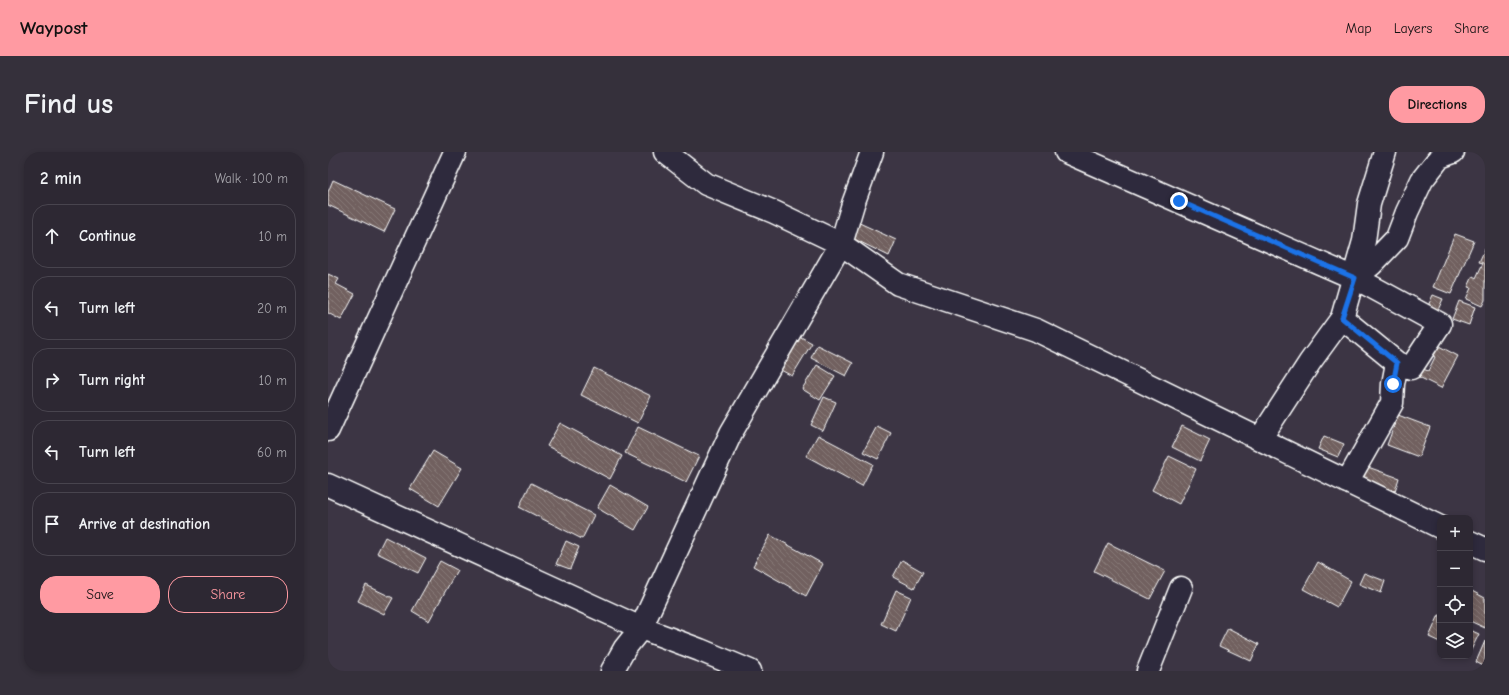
<!DOCTYPE html>
<html lang="en">
<head>
<meta charset="utf-8">
<style>
	body { margin:0; font-family:"Comic Neue",sans-serif; background:#35303b; color:#f1f3f6 }
	.controls { position:absolute; right:12px; bottom:12px; display:grid; overflow:hidden; border-radius:8px; box-shadow:0 2px 6px #0003 }
	.controls button { width:36px; height:36px; display:grid; place-items:center; padding:0; border:0; border-bottom:1px solid #48444e; background:#2d2833; color:#f1f3f6; font:20px sans-serif }
	.stop { position:absolute; width:12px; height:12px; margin:-9px; border:3px solid #1a73e8; border-radius:50%; background:#fff }
	.stop.end { background:#1a73e8; border-color:#fff; box-shadow:0 1px 4px #0008 }
	.list { margin:0; padding:0; list-style:none }
	h2 { display:flex; justify-content:space-between; align-items:center; height:52px; margin:0; padding:0 16px; font-size:17px }
	h2 small { font-size:13px; font-weight:400; color:#a7a6ac }
	.list li { display:grid; grid-template-columns:26px 1fr auto; gap:12px; align-items:center; box-sizing:border-box; height:64px; margin:0 8px 8px; padding:0 8px; border:1px solid #48444e; border-radius:16px }
	.list b { display:block; font-size:15px; white-space:nowrap }
	.list em { font-size:13px; font-style:normal; color:#a7a6ac }
	.actions { display:flex; gap:8px; padding:12px 16px }
	.actions a { flex:1; padding:9px 0; border:1px solid #ff9aa2; border-radius:16px; text-align:center; font-size:14px; color:#ff9aa2 }
	.actions .main { background:#ff9aa2; color:#111 }
	.icon { flex:none; width:22px; height:22px; fill:none; stroke:currentColor; stroke-width:2; stroke-linecap:round; stroke-linejoin:round }
	.map { position:relative; flex:none; width:1157px; height:519px; overflow:hidden; border-radius:16px }
	header { display:flex; align-items:center; gap:24px; box-sizing:border-box; height:56px; padding:0 20px; background:#ff9aa2; color:#111 }
	header strong { font-size:19px }
	nav { display:flex; gap:22px; margin-inline-start:auto; font-size:14px }
	.intro { display:flex; align-items:center; justify-content:space-between; box-sizing:border-box; height:96px; padding:0 24px }
	h1 { margin:0; font-size:28px }
	.button { padding:10px 18px; border-radius:16px; background:#ff9aa2; color:#111; font-size:14px; font-weight:700 }
	main { display:flex; gap:24px; padding:0 24px }
	aside { flex:1; background:#2d2833; border-radius:16px; box-shadow:0 2px 6px #0003 }
	.map>svg:first-child { display:block }
</style>
</head>
<body>
<header>
<strong>Waypost</strong>
<nav><a>Map</a><a>Layers</a><a>Share</a></nav>
</header>
<div class="intro"><h1>Find us</h1><a class="button">Directions</a></div>
<main>
<aside>
<h2>2 min<small>Walk · 100 m</small></h2>
<ul class="list">
<li><svg class="icon" aria-label="ahead" viewBox="0 0 24 24"><path d="M12 20V5M6 11l6-6 6 6"/></svg><div><b>Continue</b></div><em>10 m</em></li>
<li><svg class="icon" aria-label="left" viewBox="0 0 24 24"><path d="M17 20v-9H6M10 6l-5 5 5 5"/></svg><div><b>Turn left</b></div><em>20 m</em></li>
<li><svg class="icon" aria-label="right" viewBox="0 0 24 24"><path d="M7 20v-9h11M14 6l5 5-5 5"/></svg><div><b>Turn right</b></div><em>10 m</em></li>
<li><svg class="icon" aria-label="left" viewBox="0 0 24 24"><path d="M17 20v-9H6M10 6l-5 5 5 5"/></svg><div><b>Turn left</b></div><em>60 m</em></li>
<li><svg class="icon" aria-label="arrive" viewBox="0 0 24 24"><path d="M6 21V4h12l-3 4 3 4H6"/></svg><div><b>Arrive at destination</b></div></li>
</ul>
<div class="actions"><a class="main">Save</a><a>Share</a></div>
</aside>
<div class="map">
<svg width="1157" height="519" viewBox="0 0 1157 519">
	<defs>
		<pattern id="building-back-hatch" width="6" height="6" patternUnits="userSpaceOnUse"><rect width="6" height="6" fill="#71615e"/><path d="M-1 5l2 2M0 0l6 6M5-1l2 2" fill="none" stroke="#867976"/></pattern>
	</defs>
	<rect width="100%" height="100%" fill="#3c3544"/>
	<filter id="ink" filterUnits="userSpaceOnUse"><feTurbulence type="fractalNoise" baseFrequency=".025" numOctaves="2"/><feDisplacementMap in="SourceGraphic" scale="8" xChannelSelector="R" yChannelSelector="G"/><feConvolveMatrix kernelMatrix="1 2 1 2 8 2 1 2 1" color-interpolation-filters="sRGB"/></filter>
	<g filter="url(#ink)">
		<path fill="url(#building-back-hatch)" stroke="#fff" d="M5 28 67 57 56 80 0 53V40Z
			M525 68 568 88 561 104 518 83Z
			M1127 82 1146 89 1123 142 1105 135Z
			M1157 97V148L1154 154 1138 147 1143 136 1140 135 1145 124 1148 126 1155 111 1151 110Z
			M0 122 11 127 8 132 27 142 13 168 0 161Z
			M1105 143 1115 147 1109 160 1099 156Z
			M1131 149 1147 155 1141 173 1124 167Z
			M471 184 484 191 464 224 451 217Z
			M1107 192 1130 204 1113 236 1091 225 1095 217 1100 219 1107 205 1102 202Z
			M489 193 525 211 518 224 483 206Z
			M489 213 507 224 492 248 474 237Z
			M266 216 323 244 310 271 253 243Z
			M496 245 508 250 495 279 483 273Z
			M1070 263 1102 275 1091 305 1059 293Z
			M232 271 294 304 282 327 219 294Z
			M549 274 563 281 550 307 535 300Z
			M854 274 882 288 872 309 844 295Z
			M310 275 371 304 358 330 297 301Z
			M490 283 545 312 534 334 478 304Z
			M996 284 1016 292 1010 305 990 297Z
			M105 299 134 316 111 354 82 337Z
			M841 304 868 317 851 352 824 338Z
			M1037 314 1071 326 1067 339 1032 328Z
			M203 331 266 363 254 387 191 355Z
			M282 333 320 355 307 378 269 356Z
			M442 383 495 412 478 444 425 414Z
			M57 385 98 406 90 421 49 401Z
			M238 389 251 395 242 417 228 412Z
			M780 391 837 419 822 447 766 419Z
			M574 408 595 420 586 436 565 425Z
			M112 409 129 418 101 469 84 459Z
			M990 410 1023 429 1009 455 975 437Z
			M1036 421 1057 429 1053 441 1031 432Z
			M38 433 65 446 56 462 30 449Z
			M568 438 583 445 568 479 553 472Z
			M1142 438 1157 446V476L1142 469Z
			M1111 463H1112V490L1101 485Z
			M900 476 931 492 923 509 891 494Z
			M1142 478 1151 482 1142 500Z
			M1157 489V515L1148 510Z"/>
		<g fill="none" stroke-linecap="round" stroke-linejoin="round">
			<defs>
				<path id="street" d="M337 0 378 32 446 60 513 92 570 132 708 178 1112 375
					M738 0 1033 129 1112 172 1083 216 1069 211 1065 232 1064 251 1019 330
					M1027 126 1044 112 1069 86 1079 60 1094 28 1112 5 1125 0
					M1014 166 1069 211
					M0 278 127 0
					M932 287 982 210 1014 166 1036 89 1041 52 1057 0
					M0 333 313 476 403 281 513 92 525 52 544 0
					M1142 390 1157 397
					M284 519 297 496 313 476 372 498 422 519
					M820 519 853 436"/>
			</defs>
			<use href="#street" stroke="#fff" stroke-width="25"/>
			<use href="#street" stroke="#2f2a3d" stroke-width="22"/>
		</g>
	</g>
	<g fill="none" stroke-linecap="round" stroke-linejoin="round" filter="url(#ink)">
		<path stroke="#1a73e8" stroke-width="5" d="M851 49 1027 126 1014 166 1069 211 1065 232"/>
	</g>
</svg>
<div class="controls">
<button>+</button>
<button>−</button>
<button><svg class="icon" aria-label="locate" viewBox="0 0 24 24"><circle cx="12" cy="12" r="6"/><path d="M12 2v4M12 18v4M2 12h4M18 12h4"/></svg></button>
<button><svg class="icon" aria-label="layers" viewBox="0 0 24 24"><path d="M12 4l9 5-9 5-9-5zM3 14l9 5 9-5"/></svg></button>
</div>
<div class="stop" style="left:1065px;top:232px"></div>
<div class="stop end" style="left:851px;top:49px"></div>
</div>
</main>
</body>
</html>
